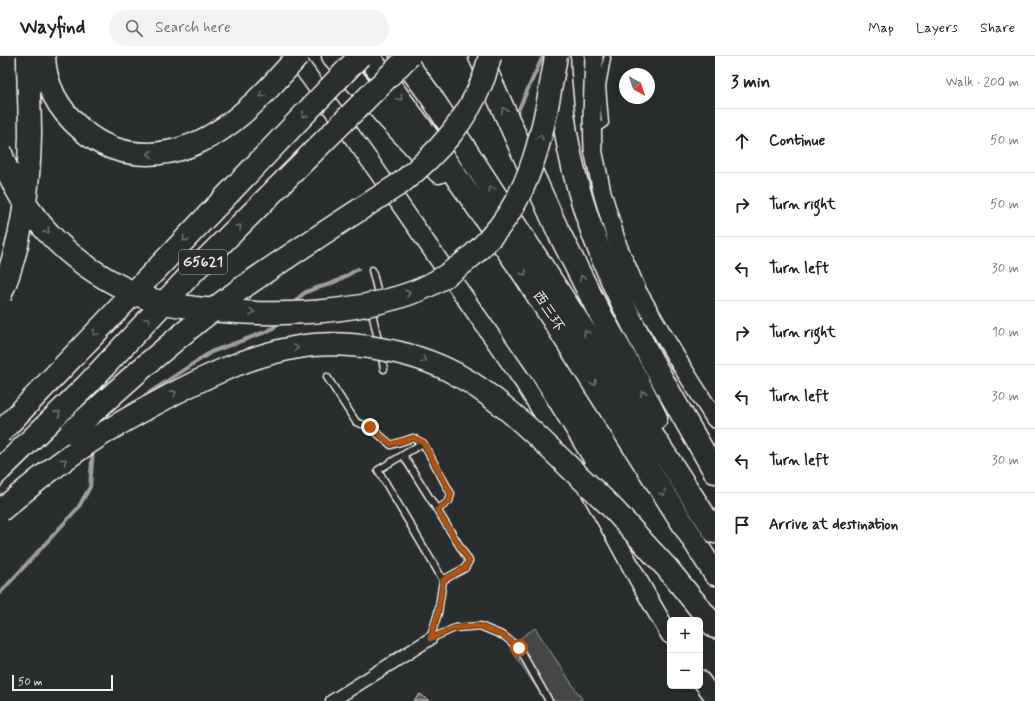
<!DOCTYPE html>
<html lang="en">
<head>
<meta charset="utf-8">
<style>
	body { margin:0; font-family:Mynerve,"LXGW WenKai TC",sans-serif; background:#f2f2f2; color:#202124 }
	.controls { position:absolute; right:12px; bottom:12px; display:grid; overflow:hidden; border-radius:6px; box-shadow:0 2px 10px #0003 }
	.controls button { width:36px; height:36px; display:grid; place-items:center; padding:0; border:0; border-bottom:1px solid #e0e0e0; background:#fff; color:#202124; font:20px sans-serif }
	.compass { position:absolute; left:619px; top:12px; width:36px; height:36px; border-radius:50%; background:#fff; box-shadow:0 2px 10px #0003; rotate:140deg }
	.scale { position:absolute; left:12px; bottom:10px; width:101px; box-sizing:border-box; padding-left:4px; border:2px solid #f4f1e8; border-top:0; font-size:11px; line-height:14px; white-space:nowrap; color:#f4f1e8; -webkit-text-stroke:3px #2a2d2e; paint-order:stroke }
	.stop { position:absolute; width:12px; height:12px; margin:-9px; border:3px solid #b45309; border-radius:50%; background:#fff }
	.stop.end { background:#b45309; border-color:#fff; box-shadow:0 1px 4px #0008 }
	.list { margin:0; padding:0; list-style:none }
	h2 { display:flex; justify-content:space-between; align-items:center; height:52px; margin:0; padding:0 16px; font-size:17px }
	h2 small { font-size:13px; font-weight:400; color:#757577 }
	.list li { display:grid; grid-template-columns:26px 1fr auto; gap:12px; align-items:center; box-sizing:border-box; height:64px; padding:0 16px; border-top:1px solid #e0e0e0 }
	.list b { display:block; font-size:15px; white-space:nowrap }
	.list em { font-size:13px; font-style:normal; color:#757577 }
	.icon { flex:none; width:22px; height:22px; fill:none; stroke:currentColor; stroke-width:2; stroke-linecap:round; stroke-linejoin:round }
	.map { position:relative; flex:none; width:715px; height:645px; overflow:hidden }
	header { display:flex; align-items:center; gap:24px; box-sizing:border-box; height:56px; padding:0 20px; background:#fff; border-bottom:1px solid #e0e0e0 }
	header strong { font-size:19px }
	nav { display:flex; gap:22px; margin-inline-start:auto; font-size:14px }
	.search { width:280px; height:36px; background:#f2f2f2; display:flex; align-items:center; gap:10px; box-sizing:border-box; padding:0 14px; border-radius:22px; color:#757577; font-size:15px }
	main { display:flex }
	aside { flex:1; background:#fff }
	.map>svg:first-child { display:block }
</style>
</head>
<body>
<header>
<strong>Wayfind</strong>
<div class="search"><svg class="icon" aria-label="search" viewBox="0 0 24 24"><circle cx="10" cy="10" r="6"/><path d="M15 15l6 6"/></svg>Search here</div>
<nav><a>Map</a><a>Layers</a><a>Share</a></nav>
</header>
<main>
<div class="map">
<svg width="715" height="645" viewBox="0 0 715 645">
	<rect width="100%" height="100%" fill="#2a2d2e"/>
	<filter id="ink" filterUnits="userSpaceOnUse"><feTurbulence type="fractalNoise" baseFrequency=".025" numOctaves="2"/><feDisplacementMap in="SourceGraphic" scale="8" xChannelSelector="R" yChannelSelector="G"/><feConvolveMatrix kernelMatrix="1 2 1 2 8 2 1 2 1" color-interpolation-filters="sRGB"/></filter>
	<g filter="url(#ink)">
		<path fill="#444645" stroke="#9c9c96" d="M535 572 582 643 578 645H545L509 590Z"/>
		<g fill="none" stroke-linecap="round" stroke-linejoin="round">
			<path stroke="#9f9f9a" stroke-width="4" d="M517 57 543 0
				M293 249C305 232 313 234 330 228 340 224 349 218 358 213
				M131 349 211 296 268 275 279 268 282 264
				M0 537 78 452 90 431 93 393"/>
		</g>
		<path fill="#555756" stroke="#f4f1e8" d="M420 638 429 645H414Z"/>
		<g fill="none" stroke-linecap="round" stroke-linejoin="round">
			<defs>
				<path id="lane" d="M595 74 605 67 602 30 607 2
					M372 214 379 241
					M371 252 379 288
					M381 297 384 313
					M327 321 356 366 370 371 391 389 413 382 423 387 451 438 449 445 437 454
					M423 387 378 414 443 524 438 557 430 583
					M403 399 469 505 465 512 443 524
					M430 583 455 572 480 570 504 580 519 592 549 645"/>
				<path id="street" d="M332 645 430 583"/>
				<path id="secondary" d="M294 0 370 105 524 327 575 410
					M594 0 592 60 593 93 602 136 618 190 638 236 679 306 715 363
					M591 438C618 485 642 533 670 579
					M700 623 715 643"/>
				<path id="highway" d="M333 0 389 63 439 116
					M368 0 439 96 524 218 715 518
					M401 0 430 39 668 403 715 476
					M480 1 558 175 598 254 636 322 656 362
					M559 5C559 15 560 25 561 35 571 176 647 297 715 416
					M11 436 71 376
					M654 498 667 512 715 571"/>
			</defs>
			<use href="#lane" stroke="#f4f1e8" stroke-width="9"/>
			<use href="#street" stroke="#f4f1e8" stroke-width="15"/>
			<use href="#secondary" stroke="#f4f1e8" stroke-width="20"/>
			<use href="#highway" stroke="#f4f1e8" stroke-width="25"/>
			<use href="#lane" stroke="#2a2d2e" stroke-width="6"/>
			<use href="#street" stroke="#2a2d2e" stroke-width="12"/>
			<use href="#secondary" stroke="#2a2d2e" stroke-width="17"/>
			<use href="#highway" stroke="#2a2d2e" stroke-width="22"/>
			<defs>
				<path id="highway-bridge" d="M44 0C45 30 59 54 81 73 100 90 123 98 148 98 213 97 258 45 298 0
					M0 94C21 163 76 213 141 240 158 247 177 249 195 252 263 261 354 260 419 234 443 224 470 204 488 184 535 135 545 64 556 0
					M0 240C22 189 29 134 30 79 30 53 28 26 28 0
					M71 376C126 326 181 276 242 232 294 196 348 161 401 127 438 97 467 65 484 21 486 14 488 7 490 0
					M0 377 360 0
					M0 414 86 330 191 218 409 0
					M0 455C29 431 58 407 90 386 112 371 136 358 160 345 202 322 246 301 293 292 343 282 412 294 456 318 496 340 529 372 562 404 579 421 598 437 615 455 628 469 641 484 654 498"/>
			</defs>
			<use href="#highway-bridge" stroke="#f4f1e8" stroke-width="25" stroke-linecap="butt"/>
			<use href="#highway-bridge" stroke="#2a2d2e" stroke-width="22"/>
		</g>
		<defs><path id="oneway-chevron" d="M-2-3.5L2.5 0L-2 3.5" fill="none" stroke-width="1.6" stroke-linecap="round" stroke-linejoin="round"/></defs>
		<g stroke="#71726f">
			<use href="#oneway-chevron" transform="translate(262 39) rotate(135)"/>
			<use href="#oneway-chevron" transform="translate(400 42) rotate(53)"/>
			<use href="#oneway-chevron" transform="translate(504 54) rotate(-114)"/>
			<use href="#oneway-chevron" transform="translate(304 59) rotate(134)"/>
			<use href="#oneway-chevron" transform="translate(540 81) rotate(-75)"/>
			<use href="#oneway-chevron" transform="translate(150 98) rotate(178)"/>
			<use href="#oneway-chevron" transform="translate(491 133) rotate(-123)"/>
			<use href="#oneway-chevron" transform="translate(239 171) rotate(-45)"/>
			<use href="#oneway-chevron" transform="translate(47 175) rotate(48)"/>
			<use href="#oneway-chevron" transform="translate(185 183) rotate(134)"/>
			<use href="#oneway-chevron" transform="translate(524 217) rotate(56)"/>
			<use href="#oneway-chevron" transform="translate(582 222) rotate(-117)"/>
			<use href="#oneway-chevron" transform="translate(408 237) rotate(-18)"/>
			<use href="#oneway-chevron" transform="translate(252 256) rotate(3)"/>
			<use href="#oneway-chevron" transform="translate(148 264) rotate(-47)"/>
			<use href="#oneway-chevron" transform="translate(95 277) rotate(134)"/>
			<use href="#oneway-chevron" transform="translate(586 277) rotate(-123)"/>
			<use href="#oneway-chevron" transform="translate(296 292) rotate(-9)"/>
			<use href="#oneway-chevron" transform="translate(424 304) rotate(19)"/>
			<use href="#oneway-chevron" transform="translate(594 327) rotate(58)"/>
			<use href="#oneway-chevron" transform="translate(174 337) rotate(-29)"/>
			<use href="#oneway-chevron" transform="translate(643 337) rotate(-117)"/>
			<use href="#oneway-chevron" transform="translate(58 357) rotate(-44)"/>
			<use href="#oneway-chevron" transform="translate(64 405) rotate(-36)"/>
			<use href="#oneway-chevron" transform="translate(663 437) rotate(57)"/>
		</g>
	</g>
	<g fill="none" stroke-linecap="round" stroke-linejoin="round" filter="url(#ink)">
		<path stroke="#b45309" stroke-width="5" d="M370 371 391 388 413 382 423 386 451 438 449 445 437 454 469 505 465 512 443 524 438 557 430 583 454 572 480 570 504 580 519 592"/>
	</g>
	<g text-anchor="middle" dominant-baseline="central" stroke-width="3" stroke-linejoin="round" paint-order="stroke">
		<rect fill="#2a2d2e" stroke="#b7b6b0" stroke-width="1" x="179" y="194" width="48" height="24" rx="3"/>
		<g font-size="14" font-weight="bold" fill="#f4f1e8">
			<text x="203" y="206">G5621</text>
		</g>
		<g font-size="15" fill="#f4f1e8" stroke="#2a2d2e">
			<text transform="translate(548 255) rotate(57)">西三环</text>
		</g>
	</g>
</svg>
<div class="controls">
<button>+</button>
<button>−</button>
</div>
<svg class="compass" viewBox="-18 -18 36 36"><path d="M0-13l5 13h-10z" fill="#e53935"/><path d="M0 13l5-13h-10z" fill="#757577"/></svg>
<div class="scale">50 m</div>
<div class="stop" style="left:519px;top:592px"></div>
<div class="stop end" style="left:370px;top:371px"></div>
</div>
<aside>
<h2>3 min<small>Walk · 200 m</small></h2>
<ul class="list">
<li><svg class="icon" aria-label="ahead" viewBox="0 0 24 24"><path d="M12 20V5M6 11l6-6 6 6"/></svg><div><b>Continue</b></div><em>50 m</em></li>
<li><svg class="icon" aria-label="right" viewBox="0 0 24 24"><path d="M7 20v-9h11M14 6l5 5-5 5"/></svg><div><b>Turn right</b></div><em>50 m</em></li>
<li><svg class="icon" aria-label="left" viewBox="0 0 24 24"><path d="M17 20v-9H6M10 6l-5 5 5 5"/></svg><div><b>Turn left</b></div><em>30 m</em></li>
<li><svg class="icon" aria-label="right" viewBox="0 0 24 24"><path d="M7 20v-9h11M14 6l5 5-5 5"/></svg><div><b>Turn right</b></div><em>10 m</em></li>
<li><svg class="icon" aria-label="left" viewBox="0 0 24 24"><path d="M17 20v-9H6M10 6l-5 5 5 5"/></svg><div><b>Turn left</b></div><em>30 m</em></li>
<li><svg class="icon" aria-label="left" viewBox="0 0 24 24"><path d="M17 20v-9H6M10 6l-5 5 5 5"/></svg><div><b>Turn left</b></div><em>30 m</em></li>
<li><svg class="icon" aria-label="arrive" viewBox="0 0 24 24"><path d="M6 21V4h12l-3 4 3 4H6"/></svg><div><b>Arrive at destination</b></div></li>
</ul>
</aside>
</main>
</body>
</html>
